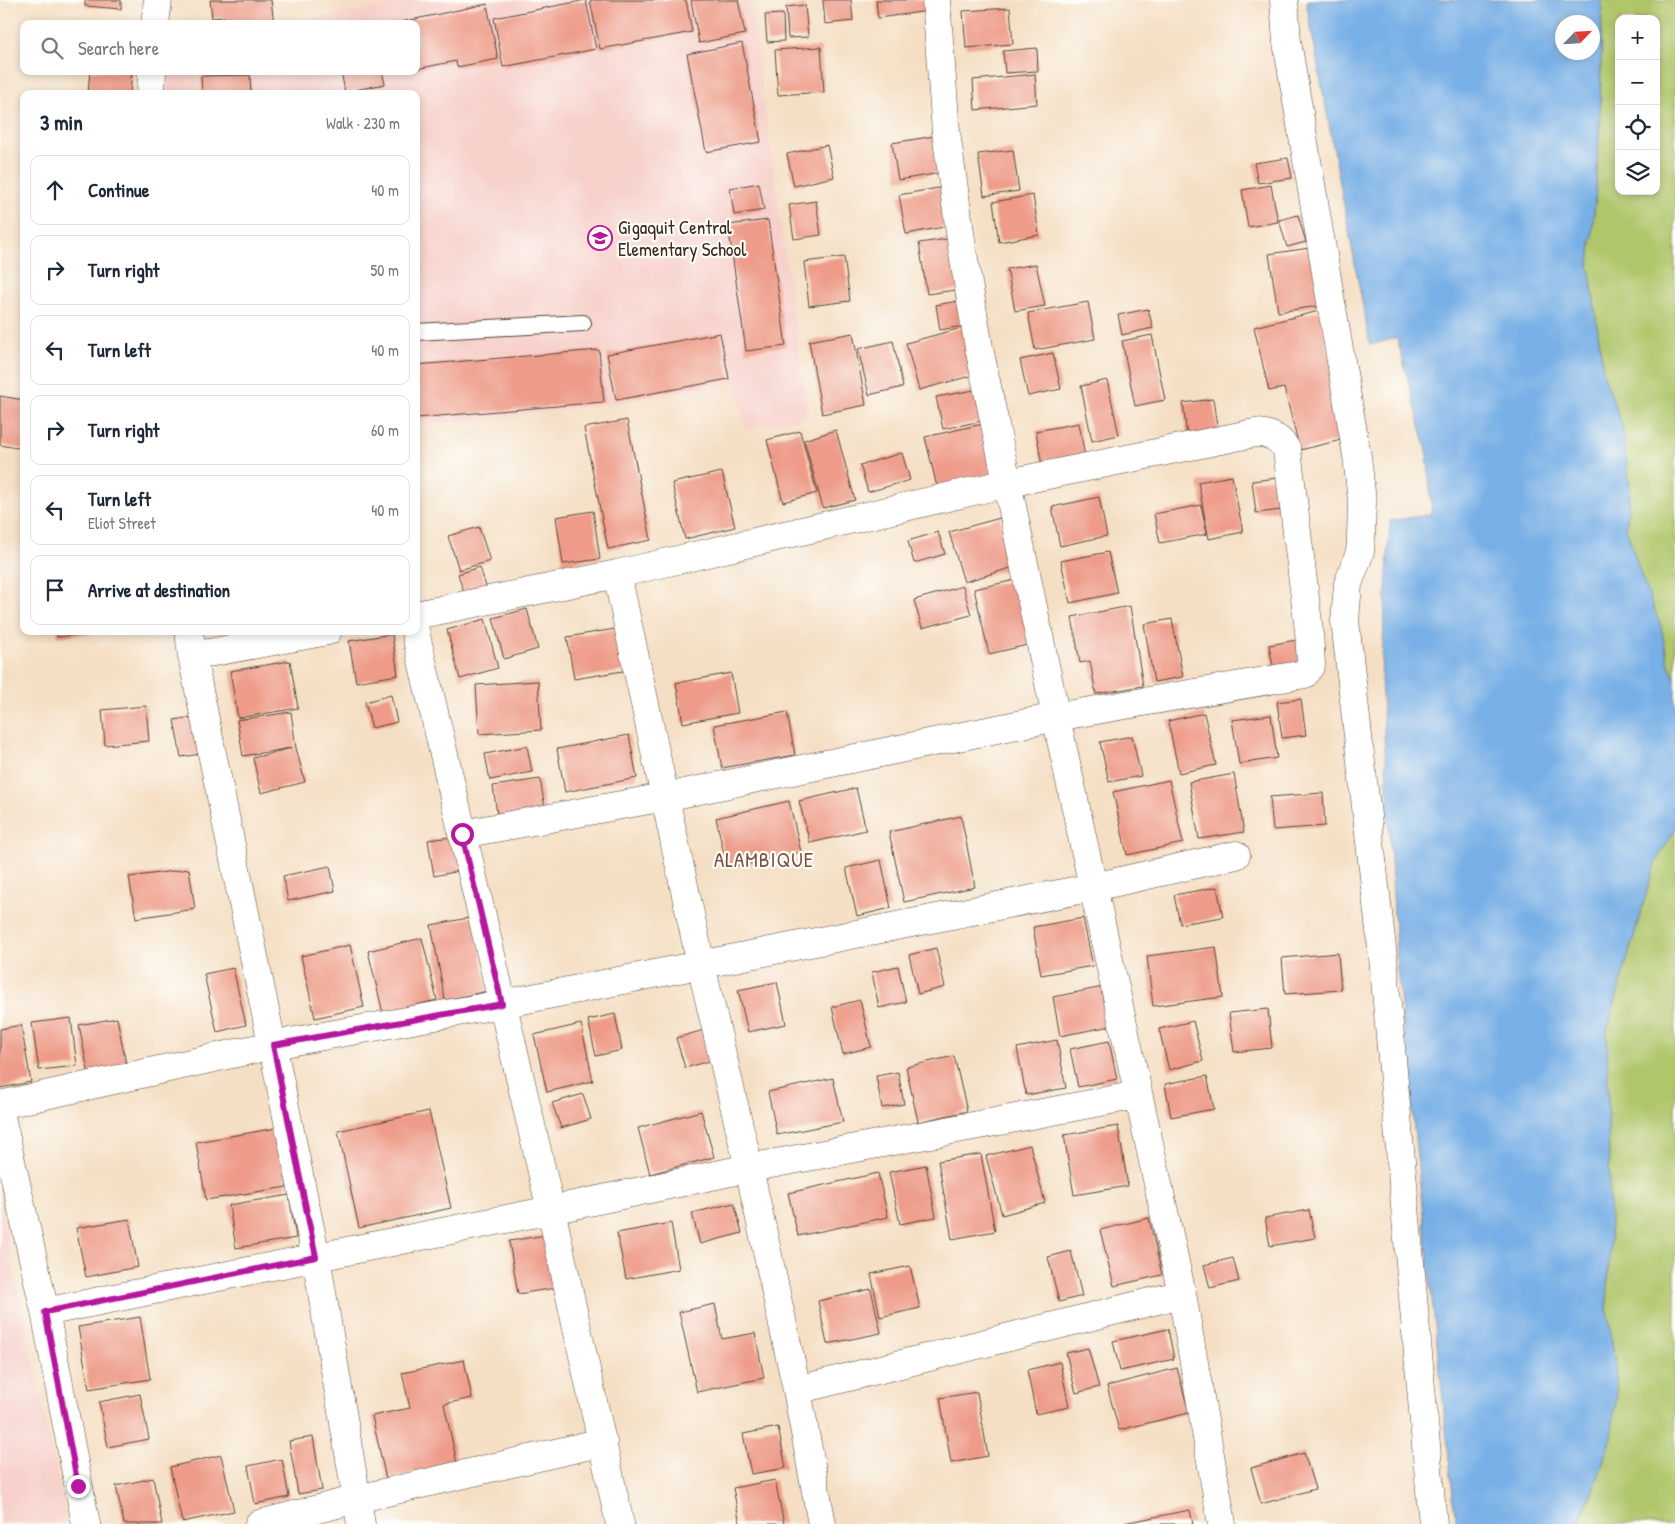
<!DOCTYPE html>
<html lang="en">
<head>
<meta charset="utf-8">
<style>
	body { margin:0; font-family:"Patrick Hand",sans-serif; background:#f2f2f3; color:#1f2937 }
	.controls { position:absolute; right:15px; top:15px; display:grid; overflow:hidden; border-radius:10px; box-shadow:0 2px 8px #0003 }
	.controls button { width:45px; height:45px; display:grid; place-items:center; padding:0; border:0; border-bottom:1px solid #e0e1e3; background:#fff; color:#1f2937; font:25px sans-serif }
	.compass { position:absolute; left:1555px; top:15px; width:45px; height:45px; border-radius:50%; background:#fff; box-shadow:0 2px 8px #0003; rotate:65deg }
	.stop { position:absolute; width:15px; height:15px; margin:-11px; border:4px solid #b5179e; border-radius:50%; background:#fff }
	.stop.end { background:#b5179e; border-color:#fff; box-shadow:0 1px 5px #0008 }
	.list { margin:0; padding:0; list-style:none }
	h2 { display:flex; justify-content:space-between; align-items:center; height:65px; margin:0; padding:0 20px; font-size:21px }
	h2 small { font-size:16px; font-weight:400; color:#747a83 }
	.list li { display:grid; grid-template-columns:32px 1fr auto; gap:15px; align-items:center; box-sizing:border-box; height:70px; margin:0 10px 10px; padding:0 10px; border:1px solid #e0e1e3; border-radius:10px }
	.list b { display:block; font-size:19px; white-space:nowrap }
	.list p { margin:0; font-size:16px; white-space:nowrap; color:#747a83 }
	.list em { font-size:16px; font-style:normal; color:#747a83 }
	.icon { flex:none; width:28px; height:28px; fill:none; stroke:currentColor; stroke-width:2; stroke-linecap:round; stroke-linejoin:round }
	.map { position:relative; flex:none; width:1675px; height:1524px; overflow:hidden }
	.search { position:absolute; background:#fff; box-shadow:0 2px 8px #0003; left:20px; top:20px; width:400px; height:55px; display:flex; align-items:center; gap:12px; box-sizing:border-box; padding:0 18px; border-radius:10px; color:#747a83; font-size:19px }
	.panel { position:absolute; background:#fff; box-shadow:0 2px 8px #0003; left:20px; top:90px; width:400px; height:545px; border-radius:10px }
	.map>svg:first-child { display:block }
</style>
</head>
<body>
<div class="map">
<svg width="1675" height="1524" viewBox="0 0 1675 1524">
	<rect width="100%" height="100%" fill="#fdfcf7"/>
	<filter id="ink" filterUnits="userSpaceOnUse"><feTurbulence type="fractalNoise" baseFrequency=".02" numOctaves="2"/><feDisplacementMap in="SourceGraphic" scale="10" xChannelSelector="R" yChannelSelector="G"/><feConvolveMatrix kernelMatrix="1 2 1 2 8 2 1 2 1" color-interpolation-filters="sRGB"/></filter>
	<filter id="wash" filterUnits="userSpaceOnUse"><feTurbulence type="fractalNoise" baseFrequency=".0096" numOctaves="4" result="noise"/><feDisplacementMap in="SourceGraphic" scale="20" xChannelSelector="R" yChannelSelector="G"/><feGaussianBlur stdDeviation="1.12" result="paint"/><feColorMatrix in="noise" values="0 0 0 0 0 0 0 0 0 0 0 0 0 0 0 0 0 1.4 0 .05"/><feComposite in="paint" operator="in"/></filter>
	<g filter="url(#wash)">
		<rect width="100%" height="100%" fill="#f5dfc4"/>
		<path fill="#f7d0ca" d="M415 0H750L808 418 745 428 736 383 605 405 416 426V94H167L169 71H416V24H288Z
			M0 1203 67 1524H0Z"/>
		<path fill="#b0c66b" stroke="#767844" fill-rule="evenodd" d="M1602 0H1675V679L1668 662 1661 627 1641 575 1626 528 1630 489 1622 425 1604 376 1589 265 1595 202 1600 121ZM1619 19H1656V191H1619Z
			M1675 829V1524H1579L1599 1475 1617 1392 1615 1365 1607 1306 1610 1242 1607 1030 1655 863Z"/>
		<path fill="#77afe6" stroke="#596c82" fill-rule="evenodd" d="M1308 0H1602L1600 121 1595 202 1589 265 1604 376 1622 425 1630 489 1626 528 1641 575 1661 627 1668 662 1675 679V829L1655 863 1607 1030 1610 1242 1607 1306 1615 1365 1617 1392 1611 1437 1599 1475 1578 1524H1456L1397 969 1381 678 1390 521 1432 514 1427 451 1397 338 1370 345 1307 6ZM1562 22H1592V52H1562Z"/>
		<g id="blocks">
			<path fill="#ee9c89" d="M85 0H121V9L85 6Z
				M210 0H271L274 24H224V17L212 18Z
				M586 0 596 49 503 67 494 18Z
				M590 0H686L692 32 600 49Z
				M691 0H738L745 34 699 43Z
				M823 0H851L853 21 825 24Z
				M876 0H934L935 10 878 18Z
				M487 4 498 59 457 67 456 61 416 69V24H392Z
				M805 5 808 37 788 38 786 7Z
				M1010 8 1013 44 966 48 963 11Z
				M783 14 784 41 767 42 765 15Z
				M742 43 761 142 706 152 687 54Z
				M821 47 824 92 778 95 775 50Z
				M1037 48 1038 71 1005 73 1003 51Z
				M90 71 132 72 130 94H88Z
				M341 71H382L385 84 345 92Z
				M1035 74 1037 104 975 110 973 80Z
				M250 75 251 94H202L201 76Z
				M935 136 941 173 898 180 892 143Z
				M827 145 834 177 794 186 787 154Z
				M1013 150 1019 191 984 196 978 154Z
				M1288 158 1292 178 1258 183 1254 163Z
				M759 183 764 210 734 215 730 188Z
				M1271 185 1278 222 1248 227 1242 190Z
				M949 186 955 225 906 234 899 195Z
				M1033 195 1039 235 999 242 993 202Z
				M816 201 821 235 794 239 789 205Z
				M1298 215 1306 242 1287 247 1279 220Z
				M768 220 786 346 746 351 728 225Z
				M954 238 962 289 927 294 919 243Z
				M1316 247 1325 305 1278 312 1269 254Z
				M844 257 850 301 809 306 804 262Z
				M1036 264 1045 306 1015 311 1007 269Z
				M964 300 968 325 940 330 936 305Z
				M1088 302 1095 339 1035 350 1028 313Z
				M1148 309 1153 328 1122 335 1118 315Z
				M1319 311 1349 438 1300 450 1284 388 1269 391 1254 327Z
				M965 327 978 374 919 390 906 343Z
				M720 333 729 379 616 400 607 354Z
				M853 333 866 405 822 414 809 341Z
				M1152 335 1165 400 1135 406 1122 341Z
				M893 341 903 387 869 395 858 349Z
				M599 350 604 402 416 418V365Z
				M1053 353 1061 389 1028 396 1020 360Z
				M1107 380 1119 435 1092 441 1081 386Z
				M980 389 986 420 943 429 936 397Z
				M0 396 24 400V449L0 445Z
				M1213 399 1218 432 1187 437 1183 403Z
				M627 420 651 540 608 549 584 428Z
				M987 423 998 474 937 487 925 437Z
				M1079 423 1085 457 1042 465 1036 431Z
				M836 430 855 500 823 508 804 440Z
				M800 431 817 493 783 502 767 440Z
				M902 453 910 480 868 492 860 465Z
				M722 472 735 527 685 539 672 483Z
				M1232 476 1243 532 1209 539 1198 482Z
				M1286 477 1290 509 1256 513 1252 481Z
				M1099 497 1107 536 1060 546 1052 507Z
				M1201 505 1207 534 1160 543 1154 514Z
				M593 511 600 559 563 564 556 517Z
				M1000 518 1014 567 964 582 949 532Z
				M479 527 490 561 459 570 448 536Z
				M938 532 945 554 914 563 908 541Z
				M1108 552 1117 593 1070 603 1061 561Z
				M480 567 487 590 465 597 458 574Z
				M1020 579 1036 643 989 654 974 589Z
				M963 586 971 615 922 628 914 600Z
				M1130 606 1143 686 1096 694 1090 661 1080 663 1072 617Z
				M527 609 538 649 504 659 493 618Z
				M485 619 498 668 460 679 447 630Z
				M1172 619 1183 677 1154 682 1144 624Z
				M621 628 629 670 574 679 567 637Z
				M57 631H92L93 633 57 637Z
				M392 634 398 675 356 682 349 641Z
				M1302 639 1306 666 1274 672 1269 645Z
				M290 661 298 708 238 718 230 671Z
				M731 673 738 713 683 723 676 683Z
				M538 681 541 730 479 734 476 685Z
				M391 695 397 722 372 728 365 702Z
				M1301 699 1306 735 1282 738 1277 702Z
				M146 706 149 741 105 745 102 710Z
				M291 712 296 748 305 782 261 793 253 758 291 748 243 756 237 720Z
				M787 712 795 755 722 768 714 725Z
				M1204 713 1216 765 1179 773 1168 721Z
				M1271 715 1277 758 1239 764 1232 720Z
				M199 716 207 753 181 757 174 720Z
				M629 735 637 778 565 792 557 749Z
				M1132 736 1141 776 1109 782 1100 742Z
				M527 746 532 772 490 780 485 754Z
				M1234 774 1244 832 1199 839 1189 782Z
				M540 779 546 814 498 821 493 786Z
				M1169 780 1183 843 1127 855 1113 792Z
				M856 788 866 830 810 843 799 801Z
				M1323 793 1325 826 1273 830 1270 797Z
				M789 801 801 852 727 868 716 818Z
				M961 816 975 887 904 902 889 832Z
				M458 836 464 870 434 876 428 840Z
				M881 860 891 908 857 916 846 868Z
				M330 866 335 891 288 901 283 876Z
				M189 869 195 909 136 918 129 877Z
				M1217 887 1223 917 1180 924 1174 895Z
				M474 917 488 991 445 1000 431 925Z
				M1083 918 1093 966 1041 975 1033 927Z
				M422 938 437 1000 383 1013 368 951Z
				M350 945 364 1007 315 1018 301 956Z
				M1216 947 1223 997 1153 1006 1147 956Z
				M936 948 945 987 918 994 909 955Z
				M1338 953 1341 990 1285 994 1282 958Z
				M898 966 906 1002 879 1008 872 972Z
				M233 968 246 1025 217 1032 204 974Z
				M777 982 786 1024 748 1032 738 990Z
				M1103 987 1111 1026 1060 1036 1053 997Z
				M860 1000 871 1047 843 1054 832 1007Z
				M1268 1009 1272 1048 1234 1052 1229 1013Z
				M615 1014 622 1050 596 1056 588 1020Z
				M71 1018 77 1066 39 1070 32 1023Z
				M117 1018 127 1069 89 1076 79 1025Z
				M1193 1021 1203 1061 1169 1070 1159 1029Z
				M581 1024 593 1081 547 1092 534 1035Z
				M21 1025 31 1082 0 1088V1029Z
				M704 1030 712 1060 685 1068 676 1038Z
				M1057 1040 1066 1088 1026 1095 1017 1048Z
				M1109 1041 1117 1079 1078 1087 1070 1049Z
				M954 1056 967 1111 918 1122 906 1067Z
				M898 1072 904 1104 882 1108 876 1076Z
				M1207 1076 1214 1109 1171 1117 1165 1084Z
				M833 1078 843 1122 777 1135 768 1092Z
				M583 1094 591 1119 561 1128 552 1103Z
				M429 1111 451 1208 359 1228 338 1131Z
				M701 1111 714 1157 650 1174 638 1128Z
				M1118 1126 1128 1186 1074 1195 1064 1135Z
				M277 1128 287 1187 206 1200 196 1142Z
				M1030 1145 1045 1203 1002 1215 986 1156Z
				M981 1154 995 1231 952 1239 938 1161Z
				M926 1165 936 1217 900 1224 889 1172Z
				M878 1173 888 1217 798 1236 788 1193Z
				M289 1195 296 1238 236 1248 229 1205Z
				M734 1203 742 1233 700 1244 692 1213Z
				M1309 1210 1315 1238 1270 1246 1265 1218Z
				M1149 1218 1162 1275 1114 1286 1100 1230Z
				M129 1219 138 1267 86 1277 76 1228Z
				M671 1223 679 1269 626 1279 617 1233Z
				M546 1235 555 1288 518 1294 509 1241Z
				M1071 1251 1082 1296 1059 1302 1048 1257Z
				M1233 1258 1239 1281 1210 1288 1204 1265Z
				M910 1266 920 1308 880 1317 871 1274Z
				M871 1289 881 1333 827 1344 818 1301Z
				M715 1304 722 1339 755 1333 764 1378 697 1392 679 1312Z
				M140 1317 150 1379 89 1389 78 1327Z
				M1168 1329 1174 1359 1120 1371 1113 1341Z
				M1088 1348 1099 1387 1076 1393 1066 1353Z
				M464 1360 472 1398 444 1404 457 1463 386 1479 372 1416 410 1408 402 1373Z
				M1060 1362 1069 1407 1036 1414 1027 1370Z
				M1177 1368 1189 1413 1119 1430 1107 1386Z
				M977 1392 988 1456 951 1463 940 1398Z
				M140 1394 149 1439 108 1447 99 1402Z
				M778 1427 786 1468 751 1474 743 1434Z
				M313 1437 322 1490 298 1494 289 1441Z
				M1304 1453 1315 1489 1261 1504 1251 1468Z
				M221 1455 234 1511 182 1522 170 1467Z
				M282 1459 289 1497 255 1504 248 1466Z
				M153 1478 162 1524H124L116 1486Z
				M775 1480 784 1524H740L733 1488Z
				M1190 1510 1193 1524H1124V1523Z"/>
		</g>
	</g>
	<g filter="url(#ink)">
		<use href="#blocks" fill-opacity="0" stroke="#574537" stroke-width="1"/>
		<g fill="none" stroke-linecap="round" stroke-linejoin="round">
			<defs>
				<path id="service" d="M416 332 583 323"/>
				<path id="minor" d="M936 0 946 132 963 254 979 348 1056 717 1182 1294 1222 1524
					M1284 0 1287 42 1357 456 1362 501 1361 538 1360 552 1348 584 1345 621 1383 957 1433 1524
					M155 24 158 0
					M151 94 152 71
					M617 574 701 965 749 1168 797 1390 822 1524
					M416 615 617 574 1008 483 1255 433C1269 433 1279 437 1287 450L1309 631 1311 665 1305 674 1056 717 665 797 462 834
					M189 631 192 656 316 1257 361 1524
					M415 631 551 1210 620 1524
					M192 656 328 631
					M0 1105 273 1045 502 1004 1094 887 1236 855
					M0 1112 45 1312 86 1524
					M45 1312 551 1210 749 1168 1138 1095
					M797 1390 1182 1294
					M259 1524 357 1499 603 1442"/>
			</defs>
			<use href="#service" stroke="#574537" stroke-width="18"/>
			<use href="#minor" stroke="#574537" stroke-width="29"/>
			<use href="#service" stroke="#fff" stroke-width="16"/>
			<use href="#minor" stroke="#fff" stroke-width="28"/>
		</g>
	</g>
	<g fill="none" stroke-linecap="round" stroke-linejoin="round" filter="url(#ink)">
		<path stroke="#b5179e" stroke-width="6" d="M78 1486 45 1312 316 1257 273 1045 502 1004 462 834"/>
	</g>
	<defs>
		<symbol id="school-ring" viewBox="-11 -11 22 22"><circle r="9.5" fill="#fdfcf7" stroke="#b5179e" stroke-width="1.5"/><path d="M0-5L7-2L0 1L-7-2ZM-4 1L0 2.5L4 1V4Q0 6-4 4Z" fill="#b5179e"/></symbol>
	</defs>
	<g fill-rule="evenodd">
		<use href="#school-ring" x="586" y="224" width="28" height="28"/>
	</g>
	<g text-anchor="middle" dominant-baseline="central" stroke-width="4.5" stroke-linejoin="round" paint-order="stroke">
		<g font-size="19" fill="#3b2a1e" stroke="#fdfcf7" text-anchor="start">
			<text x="618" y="227">Gigaquit Central<tspan x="618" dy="22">Elementary School</tspan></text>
		</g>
		<g font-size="21" letter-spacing="1" fill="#7a5243" stroke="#fdfcf7">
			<text x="764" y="859">ALAMBIQUE</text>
		</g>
	</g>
</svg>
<div class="controls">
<button>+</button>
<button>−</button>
<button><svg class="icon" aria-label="locate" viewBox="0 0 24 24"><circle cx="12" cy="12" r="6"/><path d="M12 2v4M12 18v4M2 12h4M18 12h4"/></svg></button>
<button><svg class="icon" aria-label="layers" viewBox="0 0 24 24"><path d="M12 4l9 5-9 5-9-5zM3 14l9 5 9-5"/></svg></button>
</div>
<svg class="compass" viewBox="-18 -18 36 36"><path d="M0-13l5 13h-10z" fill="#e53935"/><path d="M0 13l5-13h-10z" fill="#747a83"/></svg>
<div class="stop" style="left:462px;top:834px"></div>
<div class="stop end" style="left:78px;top:1486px"></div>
<div class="search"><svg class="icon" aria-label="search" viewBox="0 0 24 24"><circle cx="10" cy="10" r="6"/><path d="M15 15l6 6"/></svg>Search here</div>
<section class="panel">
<h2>3 min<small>Walk · 230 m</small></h2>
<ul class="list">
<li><svg class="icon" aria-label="ahead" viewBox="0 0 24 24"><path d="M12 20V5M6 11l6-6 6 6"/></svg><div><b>Continue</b></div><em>40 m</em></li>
<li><svg class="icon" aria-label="right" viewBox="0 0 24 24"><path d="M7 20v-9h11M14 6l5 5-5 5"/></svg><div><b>Turn right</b></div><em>50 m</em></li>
<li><svg class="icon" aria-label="left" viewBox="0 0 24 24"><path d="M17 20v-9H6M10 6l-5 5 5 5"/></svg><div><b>Turn left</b></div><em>40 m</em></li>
<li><svg class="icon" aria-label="right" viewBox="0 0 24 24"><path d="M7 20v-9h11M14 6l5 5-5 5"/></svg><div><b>Turn right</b></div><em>60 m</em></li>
<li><svg class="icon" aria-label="left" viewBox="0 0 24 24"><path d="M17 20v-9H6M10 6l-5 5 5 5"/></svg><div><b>Turn left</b><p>Eliot Street</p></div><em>40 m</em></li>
<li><svg class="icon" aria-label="arrive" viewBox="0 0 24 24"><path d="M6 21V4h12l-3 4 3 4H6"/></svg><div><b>Arrive at destination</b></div></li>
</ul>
</section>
</div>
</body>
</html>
